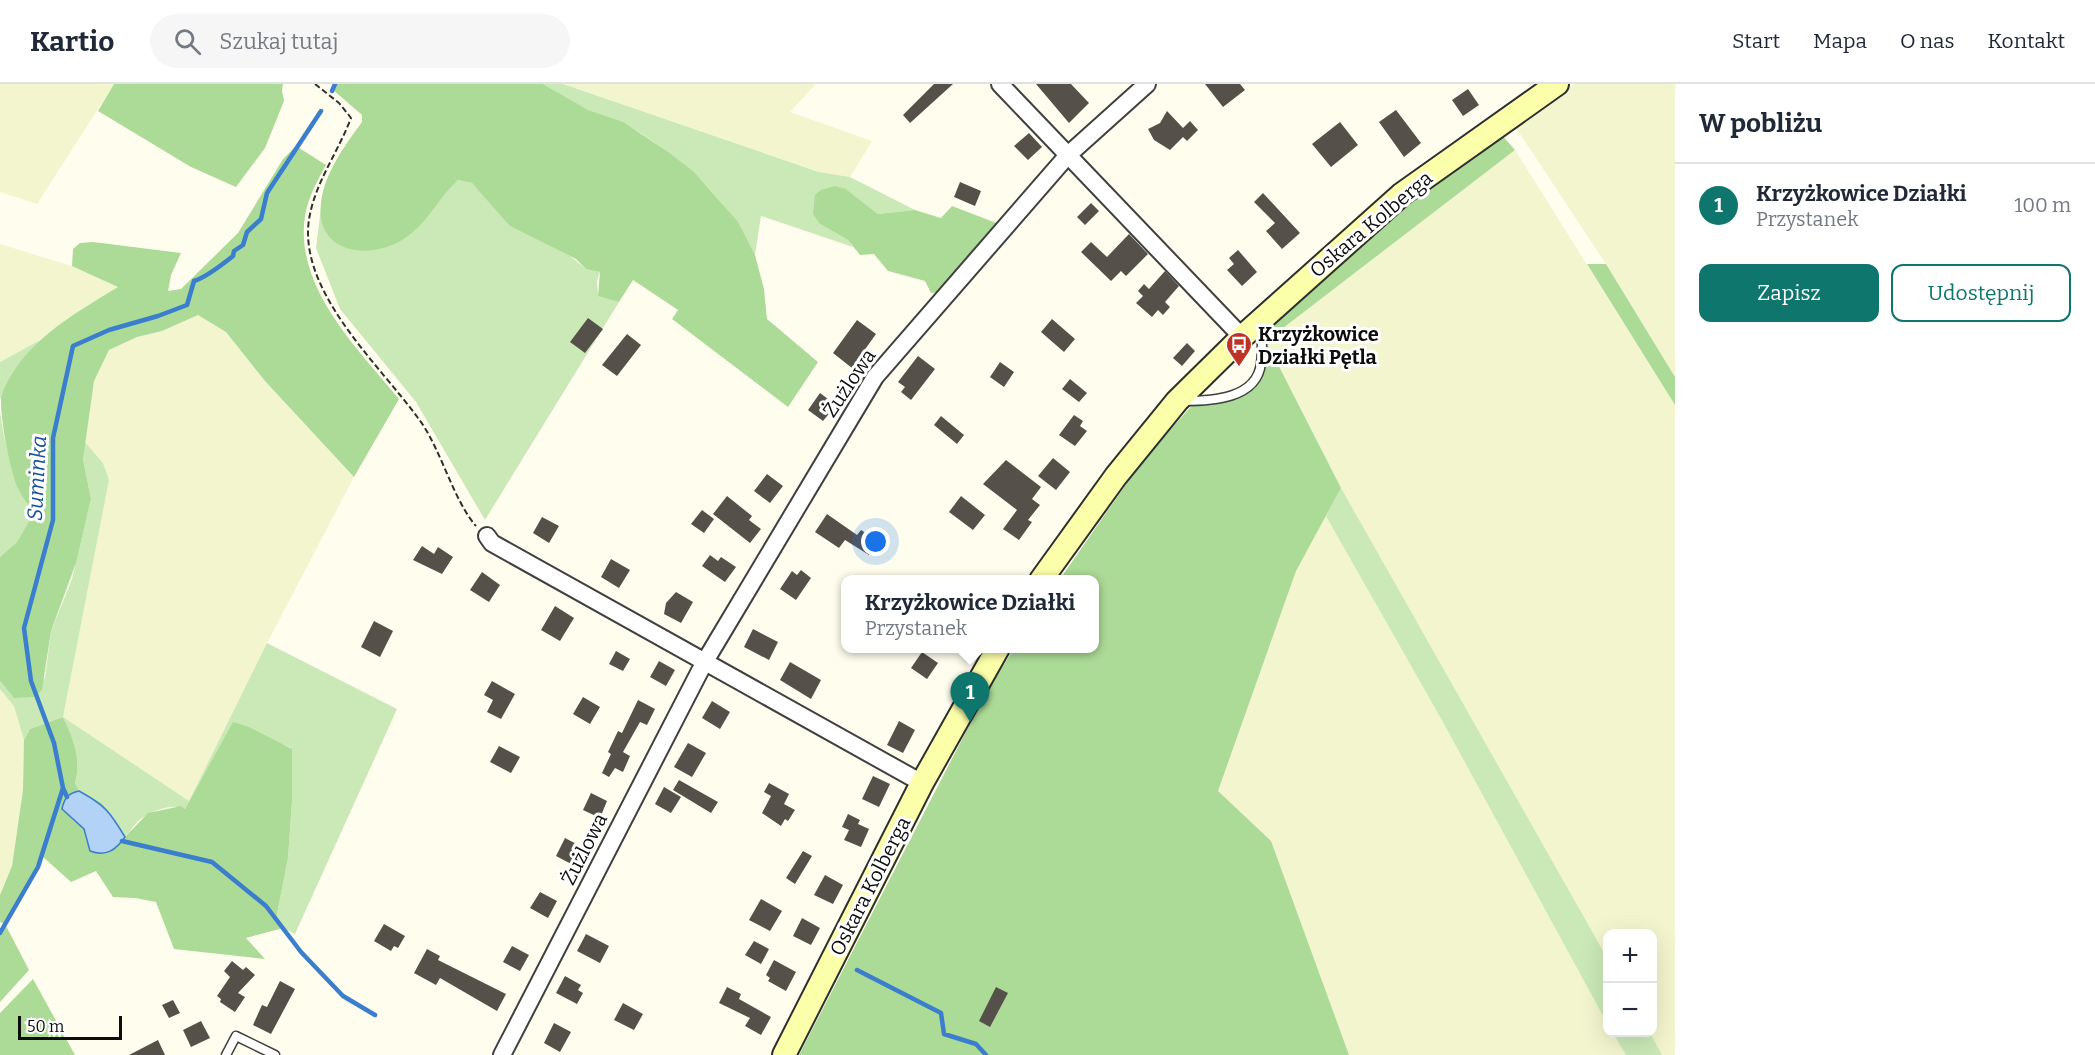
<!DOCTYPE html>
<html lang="pl">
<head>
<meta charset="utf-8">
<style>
	body { margin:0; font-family:Bitter,serif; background:#f6f6f7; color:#1f2937 }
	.controls { position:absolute; right:18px; bottom:18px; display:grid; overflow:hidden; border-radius:12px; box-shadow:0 6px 24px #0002 }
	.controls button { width:54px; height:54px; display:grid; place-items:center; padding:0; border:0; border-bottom:2px solid #e0e1e3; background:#fff; color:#1f2937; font:30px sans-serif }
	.scale { position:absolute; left:18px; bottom:15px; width:104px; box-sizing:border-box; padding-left:6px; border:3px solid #0d0d0d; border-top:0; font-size:16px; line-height:21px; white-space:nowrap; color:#0d0d0d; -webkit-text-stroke:4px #fff; paint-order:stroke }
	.you { position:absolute; left:876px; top:458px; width:21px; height:21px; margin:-15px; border:4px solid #fff; border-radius:50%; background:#1a73e8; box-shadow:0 0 0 9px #1a73e833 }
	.badge { display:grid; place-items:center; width:39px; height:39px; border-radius:50%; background:#0f766e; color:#fff; font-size:20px; font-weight:700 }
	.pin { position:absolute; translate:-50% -50px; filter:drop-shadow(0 2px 3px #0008) }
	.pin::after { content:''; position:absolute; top:32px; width:21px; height:18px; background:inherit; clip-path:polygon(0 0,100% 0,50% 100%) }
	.popup { position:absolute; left:841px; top:491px; width:258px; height:78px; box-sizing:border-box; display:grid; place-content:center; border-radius:12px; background:#fff; filter:drop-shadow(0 2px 4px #0005); font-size:20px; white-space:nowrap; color:#747a83 }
	.popup b { font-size:22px; color:#1f2937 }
	.popup::after { content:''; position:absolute; left:50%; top:100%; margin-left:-12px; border:12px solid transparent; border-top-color:#fff }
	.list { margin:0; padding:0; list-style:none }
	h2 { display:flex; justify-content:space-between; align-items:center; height:78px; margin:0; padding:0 24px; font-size:26px }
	h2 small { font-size:20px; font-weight:400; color:#747a83 }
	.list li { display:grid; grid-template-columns:39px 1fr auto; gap:18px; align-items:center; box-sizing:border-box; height:84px; padding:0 24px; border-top:2px solid #e0e1e3 }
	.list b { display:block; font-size:22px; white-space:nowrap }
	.list p { margin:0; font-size:20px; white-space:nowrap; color:#747a83 }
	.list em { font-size:20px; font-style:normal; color:#747a83 }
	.actions { display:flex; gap:12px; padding:18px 24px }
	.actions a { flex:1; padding:14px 0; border:2px solid #0f766e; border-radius:12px; text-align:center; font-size:21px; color:#0f766e }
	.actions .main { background:#0f766e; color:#fff }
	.icon { flex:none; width:33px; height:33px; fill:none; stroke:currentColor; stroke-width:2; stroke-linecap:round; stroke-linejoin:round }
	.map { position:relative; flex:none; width:1675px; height:971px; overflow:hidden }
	header { display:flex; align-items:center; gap:36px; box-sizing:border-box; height:84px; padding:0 30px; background:#fff; border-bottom:2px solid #e0e1e3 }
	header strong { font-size:28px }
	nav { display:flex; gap:33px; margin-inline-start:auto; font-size:21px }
	.search { width:420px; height:54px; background:#f6f6f7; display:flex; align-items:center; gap:15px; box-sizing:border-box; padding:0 21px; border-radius:33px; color:#747a83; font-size:22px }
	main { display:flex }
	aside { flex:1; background:#fff }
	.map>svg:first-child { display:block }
</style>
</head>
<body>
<header>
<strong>Kartio</strong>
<div class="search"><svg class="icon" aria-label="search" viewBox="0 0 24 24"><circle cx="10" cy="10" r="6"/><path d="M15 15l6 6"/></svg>Szukaj tutaj</div>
<nav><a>Start</a><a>Mapa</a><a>O nas</a><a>Kontakt</a></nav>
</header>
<main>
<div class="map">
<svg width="1675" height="971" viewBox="0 0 1675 971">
	<rect width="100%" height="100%" fill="#fffeee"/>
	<path fill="#f2f5ce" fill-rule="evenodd" d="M0 0H114L37 120 0 108Z
		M563 0H816L790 28 872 57 850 93 820 88Z
		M1574 0H1675V293L1606 180 1516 44Z
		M1515 66 1675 321V971H1349L1319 893 1218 707 1296 487 1341 404 1266 257ZM1608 850H1652V948H1608Z
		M0 160 72 182 119 202 40 256 0 278Z
		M198 231 226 248 265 297 354 393 267 559 189 717 63 633 109 396 103 379 84 357 94 297 109 266 137 253 162 247Z
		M0 597 14 614 24 656 23 706 12 782 0 811Z"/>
	<path fill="#cae9b7" d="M543 0H563L819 88 850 93 915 126 878 130 846 105 820 140 848 156 853 163 761 132 755 171C724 112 683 73 625 40 613 33 599 32 586 25 572 18 557 8 543 0Z
		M458 96 472 99 517 145 570 172 586 185 600 188 597 197 598 211 619 218 485 436 416 318 340 225 316 164 321 124 323 137 445 107Z
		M40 256 13 288 0 315V278Z
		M0 327C5 364 14 397 34 430L17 458 0 473Z
		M84 357 103 379 109 396 63 633 189 717 267 559 397 625 295 850 283 844 276 835 288 774 292 717 291 664 233 639 185 725C173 718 148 728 138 737 133 742 130 748 125 753L102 719 79 707 75 699C82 674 73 656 63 633L30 645 24 656 14 622 0 605V597L14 614 45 594 51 547 72 495 91 415 83 375Z
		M1341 404 1607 874V939L1443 638 1326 432Z
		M1613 949H1650L1662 971H1626Z"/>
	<path fill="#acda97" d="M114 0H283L282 7 284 17 265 64 236 103 191 83 98 27Z
		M335 0H543L588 26 623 38 667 67 694 88 738 138 755 171 764 205 767 235 818 278 788 323 672 235 678 226 633 196 619 218 598 212 600 188 586 185 576 175 510 142 472 99 458 96C437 115 427 141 402 156 369 176 315 170 321 119 324 90 345 61 362 38V31L332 5Z
		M1500 49 1515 66 1266 257 1341 404 1296 487 1218 707 1271 757 1349 971H799L988 605 1014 565 1094 564V496L1060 495 1143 376 1196 317 1245 307 1258 293 1262 245 1404 119Z
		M296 62 326 81C317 97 308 114 305 132 294 203 358 265 399 315L354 393 265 297 226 248 198 231 162 247 137 253 109 266 94 297 83 375 91 415 76 479 51 547 42 606 34 613 14 614 0 597V473L17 458 34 429C28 421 21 411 17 402 9 382 0 333 1 313 19 260 74 230 118 203L72 182 73 165 80 159 93 158 181 169 171 191 168 207 181 205 238 149 283 75Z
		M835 102 846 105 878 130 915 126 941 134 952 122 999 140 942 208 931 209 925 197 888 187 874 170 860 171 848 156 820 140 813 130 815 111 821 106Z
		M1587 180H1606L1675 293V321Z
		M63 633C73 655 82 674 75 699L79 707 102 719 125 753 148 729 181 722 185 725 233 638 249 643 292 665V717L288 774 276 835 283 844 246 854 265 875 174 865 156 818 135 814 113 813 96 787 71 798 42 772 5 840 29 886 0 918V847L4 840 0 838V811L12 782 23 706 24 656 30 645Z
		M33 895 75 971H0V929Z"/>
	<path fill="#b3d3f6" stroke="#3a7ecd" stroke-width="1.5" d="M79 707C105 721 110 728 125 753 116 766 106 773 90 767L84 745 62 725C64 715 68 709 79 707Z"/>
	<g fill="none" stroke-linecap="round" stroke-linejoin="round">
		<path stroke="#3a7ecd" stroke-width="4.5" d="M332 7 335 0
			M67 713 63 704 54 659 31 597 24 544 53 436V354L73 262 109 246 158 232 187 221 194 197C204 194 223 180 233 172L234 167 243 161 247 148 261 135 267 109 321 27
			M122 757 212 778 266 822 301 868 343 912 375 931
			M0 849 38 783 63 704
			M857 886 941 929 944 950 976 960 986 971"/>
	</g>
	<path fill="#56504a" d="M934 0H953L910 39 903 31Z
		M1036 0H1071L1089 19 1069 39Z
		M1205 0H1240L1245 6 1223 23Z
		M1468 5 1479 21 1463 32 1452 16Z
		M1396 26 1421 59 1404 73 1379 38Z
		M1167 27 1183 44 1190 37 1198 46 1187 57 1183 53 1170 66 1154 56 1148 45 1160 39Z
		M1340 38 1358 61 1331 83 1312 60Z
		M1029 49 1042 63 1028 76 1014 62Z
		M960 98 981 107 975 122 954 113Z
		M1263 109 1300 149 1282 165 1266 147 1275 139 1254 118Z
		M1091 119 1099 127 1085 141 1077 133Z
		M1129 150 1148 170 1126 192 1121 187 1111 197 1081 168 1091 158 1107 173Z
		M1238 166 1257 188 1242 202 1227 186 1234 180 1229 174Z
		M1165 187 1179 202 1165 218 1170 223 1163 231 1158 226 1152 233 1136 219 1143 212 1138 207 1144 200 1149 205Z
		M588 234 603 245 585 269 570 258Z
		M1052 235 1075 255 1064 268 1041 248Z
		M857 236 876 250 861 271 867 275 857 288 833 269Z
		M627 250 641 261 617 292 602 281Z
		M1187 259 1195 267 1182 282 1173 274Z
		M918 272 935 285 911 316 901 308 905 303 898 298Z
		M1000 278 1014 288 1004 303 990 293Z
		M1070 295 1087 309 1079 318 1062 305Z
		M820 309 836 321 823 337 808 326Z
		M1074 331 1083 337 1080 342 1087 347 1075 362 1059 351Z
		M941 332 964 351 957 360 934 341Z
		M1053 374 1070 388 1056 406 1038 392Z
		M1006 376 1041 403 1032 415 1040 421 1028 436 1032 438 1019 456 1003 445 1017 426 983 400Z
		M767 390 783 402 770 419 754 407Z
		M727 412 752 432 749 436 761 445 750 459 713 430Z
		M961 412 985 431 973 446 949 428Z
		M702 426 714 435 704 449 691 440Z
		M827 430 857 451 861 446 878 457 869 471 845 456 839 464 815 448Z
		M542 433 559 442 549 459 533 449Z
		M422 462 434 470 438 463 453 473 442 490 413 476Z
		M710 471 718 477 721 473 736 483 725 498 702 482Z
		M611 475 630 486 619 504 601 493Z
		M801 486 811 494 796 516 780 505 792 487 797 491Z
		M482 488 500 501 489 518 470 506Z
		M676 508 693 518 681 539 664 530 666 519Z
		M555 522 574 534 560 557 541 546Z
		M374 537 393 547 380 573 361 563Z
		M753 545 778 558 769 576 744 563Z
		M616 567 630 575 623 587 609 580Z
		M922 568 938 579 927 595 911 584Z
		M659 577 675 586 666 602 650 593Z
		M790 578 821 596 811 615 780 596Z
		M492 597 515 610 501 635 487 628 493 616 484 611Z
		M583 613 600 623 590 640 573 630Z
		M638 616 655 625 647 641 640 638 623 668 630 672 623 688 615 684 609 693 602 689 611 670 608 668 618 647 622 649Z
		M712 617 730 628 720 645 702 634Z
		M899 637 915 646 903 669 887 661Z
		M688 659 706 669 692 693 674 683Z
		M499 662 520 673 511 689 490 678Z
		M873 692 890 700 879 723 862 715Z
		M679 696 718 718 711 729 673 706Z
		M769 699 789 710 784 720 795 726 788 737 785 735 781 742 762 729 771 712 764 708Z
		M664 703 681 713 671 729 655 720Z
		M591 709 607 717 600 734 583 726Z
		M848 730 860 736 858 740 869 745 861 763 844 756 849 746 842 743Z
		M565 754 584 764 575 782 556 772Z
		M803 767 812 772 795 800 786 794Z
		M825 791 843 801 833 820 814 811Z
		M540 808 557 817 548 834 530 824Z
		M761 815 782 827 770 847 749 836Z
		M802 834 820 844 811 861 793 852Z
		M384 840 405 852 398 864 394 862 391 867 374 857Z
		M586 850 609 862 600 879 577 867Z
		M754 857 769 865 761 880 745 871Z
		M512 862 529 871 520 887 503 878Z
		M427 865 440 872 438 876 506 910 497 927 440 894 436 901 414 889Z
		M774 876 796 888 786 907 768 897 770 894 766 891Z
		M232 877 243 886 246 883 255 891 238 909 245 913 235 928 220 918 221 915 217 912 230 893 224 887Z
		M565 892 581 901 578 906 583 909 577 920 556 909Z
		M280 897 295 905 271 950 253 941 262 921 267 923Z
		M727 903 741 910 739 915 771 933 761 951 745 942 750 934 719 919Z
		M996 903 1008 909 990 943 979 937Z
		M173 916 180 929 169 934 162 921Z
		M623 919 643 930 634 946 614 936Z
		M201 937 210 954 191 963 183 946Z
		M554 939 571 948 560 968 544 959Z
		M158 956 165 971H129Z"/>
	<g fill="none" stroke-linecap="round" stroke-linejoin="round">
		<defs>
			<path id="lane" d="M1183 317C1212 317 1257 315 1261 279 1263 267 1261 254 1262 241
				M226 971 236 952 275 971"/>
			<path id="street" d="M1000 0 1242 253
				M487 452 492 459 922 699
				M502 971 704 579 875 293 1068 71 1147 0"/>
			<path id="secondary" d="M1041 496 1116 392 1177 317 1242 253 1402 110 1557 0
				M784 971 922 699 998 564"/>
		</defs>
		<use href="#lane" stroke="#404040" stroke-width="11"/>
		<use href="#street" stroke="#404040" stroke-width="20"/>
		<use href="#secondary" stroke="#2f2f2f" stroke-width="26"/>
		<path stroke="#2f2f2f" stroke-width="2" stroke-dasharray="6 3" stroke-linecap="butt" d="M315 0 339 19 351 34C339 66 317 96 310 130 294 204 379 280 418 334 440 362 453 416 476 442"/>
		<use href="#lane" stroke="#fff" stroke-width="8"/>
		<use href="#street" stroke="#fff" stroke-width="16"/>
		<use href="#secondary" stroke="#fcffa9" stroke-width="22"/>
	</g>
	<defs>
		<symbol id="bus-pin" viewBox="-11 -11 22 30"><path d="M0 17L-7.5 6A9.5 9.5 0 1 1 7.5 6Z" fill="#bd3325" stroke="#fff"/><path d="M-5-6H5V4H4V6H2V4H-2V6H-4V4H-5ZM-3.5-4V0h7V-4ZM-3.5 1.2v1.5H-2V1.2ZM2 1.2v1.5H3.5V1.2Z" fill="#fff"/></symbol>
	</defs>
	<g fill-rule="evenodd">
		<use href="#bus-pin" x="1224" y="246" width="30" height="40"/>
	</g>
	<g text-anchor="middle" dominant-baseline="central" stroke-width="6" stroke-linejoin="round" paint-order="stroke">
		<g font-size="20" fill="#0d0d0d" stroke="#fff">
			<text transform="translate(1371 140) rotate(-40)">Oskara Kolberga</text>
			<text transform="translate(849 299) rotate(-56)">Żużlowa</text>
			<text transform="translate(584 765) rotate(-63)">Żużlowa</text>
			<text transform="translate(870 802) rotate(-63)">Oskara Kolberga</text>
		</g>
		<g font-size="20" font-weight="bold" fill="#0d0d0d" stroke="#fff" text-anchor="start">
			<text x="1258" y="250">Krzyżkowice<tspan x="1258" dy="23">Działki Pętla</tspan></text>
		</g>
		<g font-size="21" font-style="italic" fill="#17519f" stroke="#fff">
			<text transform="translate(37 394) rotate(-87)">Suminka</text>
		</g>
	</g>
</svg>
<div class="controls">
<button>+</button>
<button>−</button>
</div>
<div class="scale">50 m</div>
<div class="you"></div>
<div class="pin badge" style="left:970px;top:638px">1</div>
<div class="popup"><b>Krzyżkowice Działki</b>Przystanek</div>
</div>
<aside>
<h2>W pobliżu<small></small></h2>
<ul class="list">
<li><span class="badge">1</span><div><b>Krzyżkowice Działki</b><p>Przystanek</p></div><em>100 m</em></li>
</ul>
<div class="actions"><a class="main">Zapisz</a><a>Udostępnij</a></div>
</aside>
</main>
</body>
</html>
